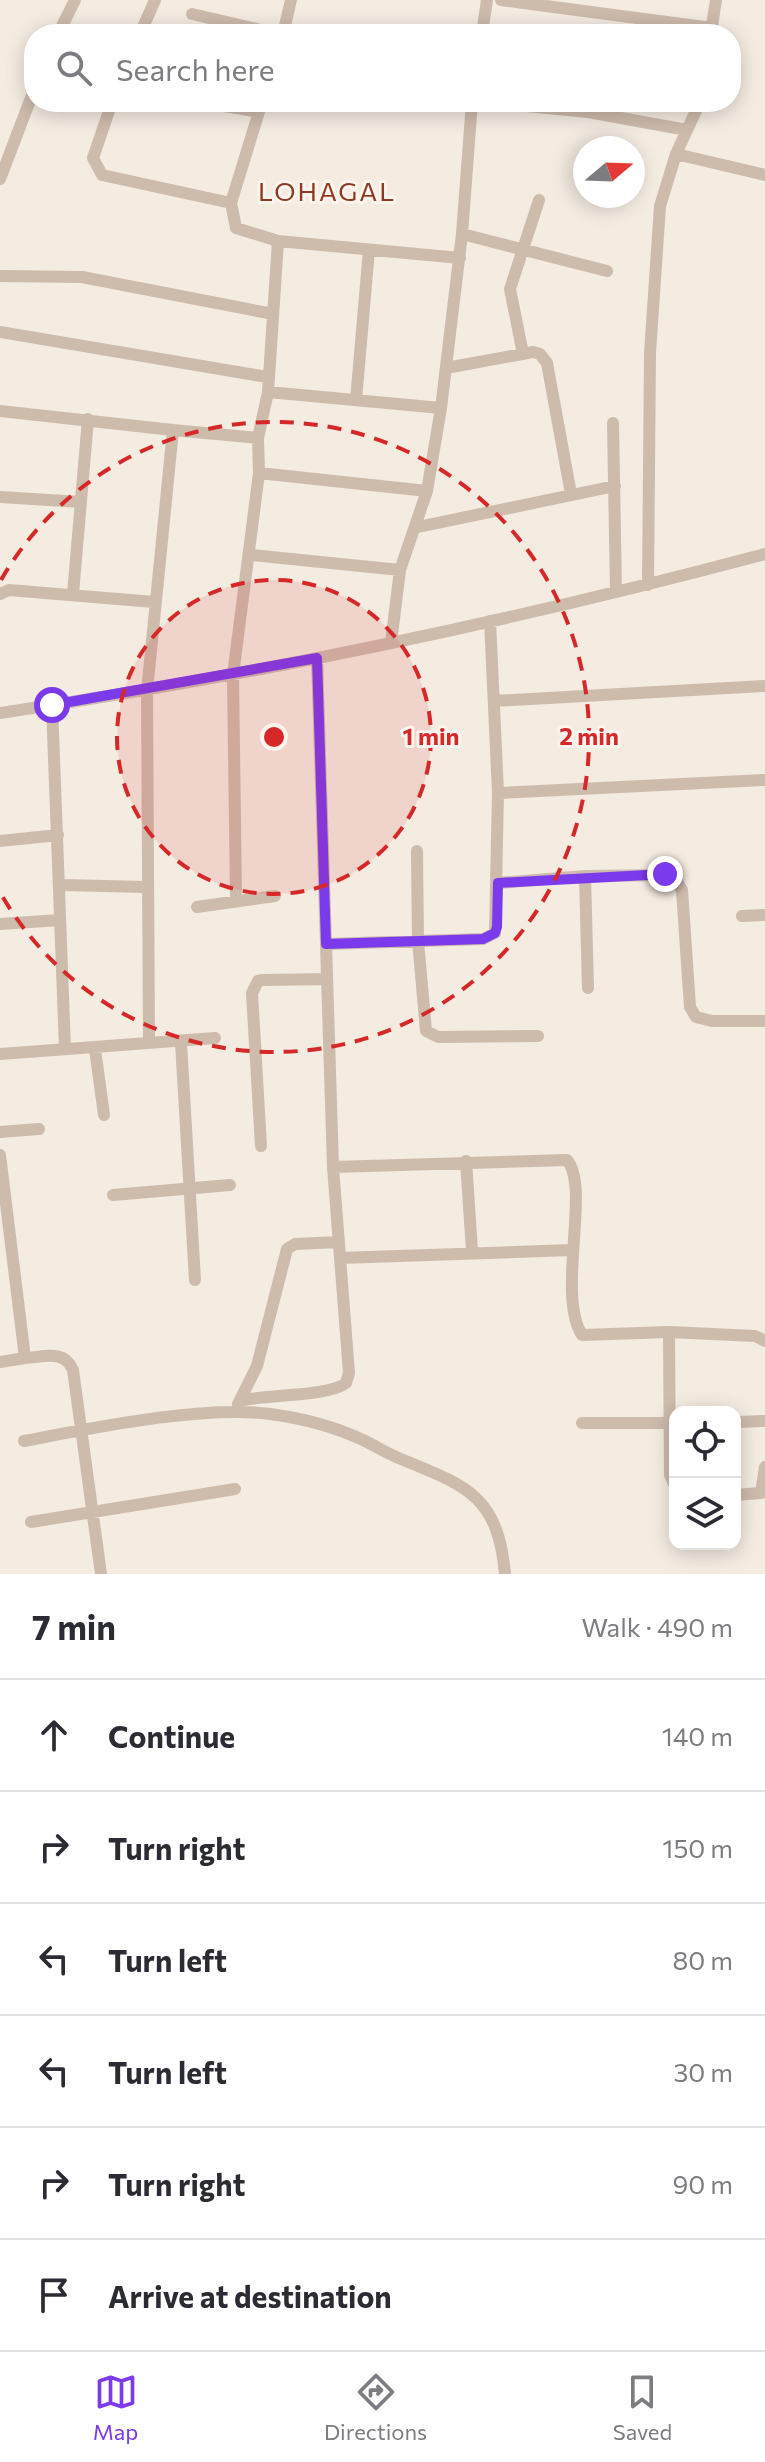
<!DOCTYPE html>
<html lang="en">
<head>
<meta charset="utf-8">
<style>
	body { margin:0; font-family:Commissioner,sans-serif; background:#f2f2f3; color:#2b2b33 }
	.controls { position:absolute; right:24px; bottom:24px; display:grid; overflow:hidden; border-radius:16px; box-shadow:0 4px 20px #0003 }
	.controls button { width:72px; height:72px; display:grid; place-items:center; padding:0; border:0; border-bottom:2px solid #e1e1e2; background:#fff; color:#2b2b33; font:40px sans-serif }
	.compass { position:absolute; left:573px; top:136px; width:72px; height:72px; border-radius:50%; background:#fff; box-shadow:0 4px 20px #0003; rotate:71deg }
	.stop { position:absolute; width:24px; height:24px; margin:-18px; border:6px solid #7c3aed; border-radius:50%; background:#fff }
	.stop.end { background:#7c3aed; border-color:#fff; box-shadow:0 2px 8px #0008 }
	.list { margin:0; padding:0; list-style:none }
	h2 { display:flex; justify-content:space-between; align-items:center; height:104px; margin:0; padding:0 32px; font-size:34px }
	h2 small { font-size:26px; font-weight:400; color:#7c7c81 }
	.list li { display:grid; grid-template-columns:52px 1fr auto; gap:24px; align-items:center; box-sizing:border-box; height:112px; padding:0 32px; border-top:2px solid #e1e1e2 }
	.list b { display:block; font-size:30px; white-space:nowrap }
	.list em { font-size:26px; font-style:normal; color:#7c7c81 }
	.icon { flex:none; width:44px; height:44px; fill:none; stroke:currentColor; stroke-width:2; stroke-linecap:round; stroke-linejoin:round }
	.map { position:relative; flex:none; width:765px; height:1574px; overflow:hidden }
	.search { position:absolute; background:#fff; box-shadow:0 4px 20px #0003; left:24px; right:24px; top:24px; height:88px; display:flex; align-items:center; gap:20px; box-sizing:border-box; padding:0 28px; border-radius:32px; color:#7c7c81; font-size:30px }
	.sheet { height:776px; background:#fff }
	nav { display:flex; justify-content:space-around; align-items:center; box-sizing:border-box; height:112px; border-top:2px solid #e1e1e2; background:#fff; font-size:22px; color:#7c7c81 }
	nav a { display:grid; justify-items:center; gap:4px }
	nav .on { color:#7c3aed }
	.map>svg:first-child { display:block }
</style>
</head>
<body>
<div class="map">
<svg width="765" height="1574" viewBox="0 0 765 1574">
	<rect width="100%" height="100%" fill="#f4ebe1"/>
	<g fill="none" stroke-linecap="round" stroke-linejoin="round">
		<path stroke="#cdbbac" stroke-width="12" d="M501 0 712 28
			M192 14 278 34
			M711 32 716 0
			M58 34 75 0
			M140 34 155 0
			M283 34 291 0
			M482 34 487 0
			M112 102 93 158 102 175 231 203 236 228 278 241
			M201 102 259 112
			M486 102 588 112 687 130
			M676 154 765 175
			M0 179 34 90
			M231 203 262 102
			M462 234 607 271
			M0 276 82 277 273 314
			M0 332 267 377
			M523 354 510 289 539 200
			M446 368 533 352 540 354 547 363 571 494
			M268 392 441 408
			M356 400 369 250
			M0 411 173 430 147 691 149 1042
			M613 423 616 592
			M173 430 258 438
			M259 473 427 491
			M0 497 81 502
			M418 527 615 486
			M251 555 400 570
			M648 585 650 353 660 206 676 154 700 102
			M0 594 9 590 154 602
			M73 594 88 419
			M391 643 400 570 427 491 441 408 462 234 472 102
			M494 701 765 686
			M52 705 65 1049
			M0 713C258 675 513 621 765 554
			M498 793 765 780
			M0 841 58 835
			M417 851 418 941 426 1031 438 1037 538 1036
			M585 876 588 988
			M498 883 585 876 673 875 682 890 690 1007 696 1017 712 1021H765
			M62 885 146 887
			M236 900 233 675 259 473 258 438 268 392 278 241 460 258
			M197 907 275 896
			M742 916 765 915
			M0 924 60 920
			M326 944 483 939 495 933 498 793 490 621
			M181 1043 195 1280
			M95 1049 104 1115
			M0 1054 215 1038
			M0 1132 39 1129
			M261 1146 252 993 258 981 263 980 327 979
			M0 1155 25 1358C44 1357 64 1349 73 1370L101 1574
			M466 1161 472 1251
			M333 1167 567 1160C591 1188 556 1294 582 1335L669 1332 755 1336 765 1341
			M113 1195 230 1185
			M340 1258 572 1250
			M669 1332 670 1475 675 1486
			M0 1362 25 1358
			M240 1401C267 1394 327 1397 346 1383L349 1373 333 1167 317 658
			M238 1404 257 1366 287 1249 295 1244 339 1242
			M735 1422 765 1421
			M582 1423H675
			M24 1441C93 1428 202 1405 270 1414 301 1418 335 1427 363 1440 376 1446 388 1454 401 1459 467 1486 498 1496 505 1574
			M735 1495 761 1493 765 1467
			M31 1522 235 1489"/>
	</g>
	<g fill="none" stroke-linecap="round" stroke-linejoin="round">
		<path stroke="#7c3aed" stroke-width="10" d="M52 705 317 658 326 944 483 939 495 933 497 927 498 883 665 874"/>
	</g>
	<circle cx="274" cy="737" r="157" fill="#d62828" fill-opacity=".12"/>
	<g fill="none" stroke="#d62828" stroke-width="4" stroke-dasharray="14 10">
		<circle cx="274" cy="737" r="157"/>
		<path d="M1 580A315 315 0 1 1 1 894"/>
	</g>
	<g text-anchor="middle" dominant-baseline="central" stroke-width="6" stroke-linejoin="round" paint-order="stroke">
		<g font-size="26" letter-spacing="2" fill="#8c3b22" stroke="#fbf5ee">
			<text x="327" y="190">LOHAGAL</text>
		</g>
	</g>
	<circle cx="274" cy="737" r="12" fill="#d62828" stroke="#fbf5ee" stroke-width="4"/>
	<g font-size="24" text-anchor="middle" font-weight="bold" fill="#d62828" stroke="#fbf5ee" stroke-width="6" stroke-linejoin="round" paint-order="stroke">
		<text x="431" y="745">1 min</text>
		<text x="589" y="745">2 min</text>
	</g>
</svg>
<div class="controls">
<button><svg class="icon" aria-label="locate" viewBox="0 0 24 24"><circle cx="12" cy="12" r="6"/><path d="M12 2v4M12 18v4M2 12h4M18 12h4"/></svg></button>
<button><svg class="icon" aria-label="layers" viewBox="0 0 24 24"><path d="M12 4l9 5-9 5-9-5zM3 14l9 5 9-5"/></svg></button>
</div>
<svg class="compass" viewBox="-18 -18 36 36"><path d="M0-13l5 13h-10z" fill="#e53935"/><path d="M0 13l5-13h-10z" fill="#7c7c81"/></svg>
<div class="stop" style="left:52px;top:705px"></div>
<div class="stop end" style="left:665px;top:874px"></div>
<div class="search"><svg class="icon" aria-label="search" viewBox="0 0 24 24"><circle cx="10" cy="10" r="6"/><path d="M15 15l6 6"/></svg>Search here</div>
</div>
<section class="sheet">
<h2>7 min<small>Walk · 490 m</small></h2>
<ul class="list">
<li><svg class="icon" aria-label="ahead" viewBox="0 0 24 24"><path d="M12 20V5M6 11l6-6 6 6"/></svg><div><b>Continue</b></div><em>140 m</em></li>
<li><svg class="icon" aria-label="right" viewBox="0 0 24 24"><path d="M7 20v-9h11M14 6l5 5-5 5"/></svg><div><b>Turn right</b></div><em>150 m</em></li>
<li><svg class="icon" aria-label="left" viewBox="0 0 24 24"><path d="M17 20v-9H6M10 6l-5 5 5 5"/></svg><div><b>Turn left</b></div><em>80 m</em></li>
<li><svg class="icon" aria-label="left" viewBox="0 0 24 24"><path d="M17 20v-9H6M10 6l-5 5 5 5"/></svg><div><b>Turn left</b></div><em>30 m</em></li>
<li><svg class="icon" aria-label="right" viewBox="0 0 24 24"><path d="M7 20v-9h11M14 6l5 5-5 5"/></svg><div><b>Turn right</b></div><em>90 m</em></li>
<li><svg class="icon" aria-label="arrive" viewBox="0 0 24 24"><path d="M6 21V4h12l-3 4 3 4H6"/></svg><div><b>Arrive at destination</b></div></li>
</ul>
</section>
<nav>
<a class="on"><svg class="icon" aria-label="map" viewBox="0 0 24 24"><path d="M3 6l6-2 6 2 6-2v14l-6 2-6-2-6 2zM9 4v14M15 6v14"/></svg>Map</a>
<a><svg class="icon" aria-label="directions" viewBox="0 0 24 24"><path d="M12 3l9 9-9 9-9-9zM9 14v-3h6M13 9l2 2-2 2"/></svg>Directions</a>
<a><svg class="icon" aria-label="saved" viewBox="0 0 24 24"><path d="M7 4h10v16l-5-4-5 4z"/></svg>Saved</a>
</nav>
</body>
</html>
